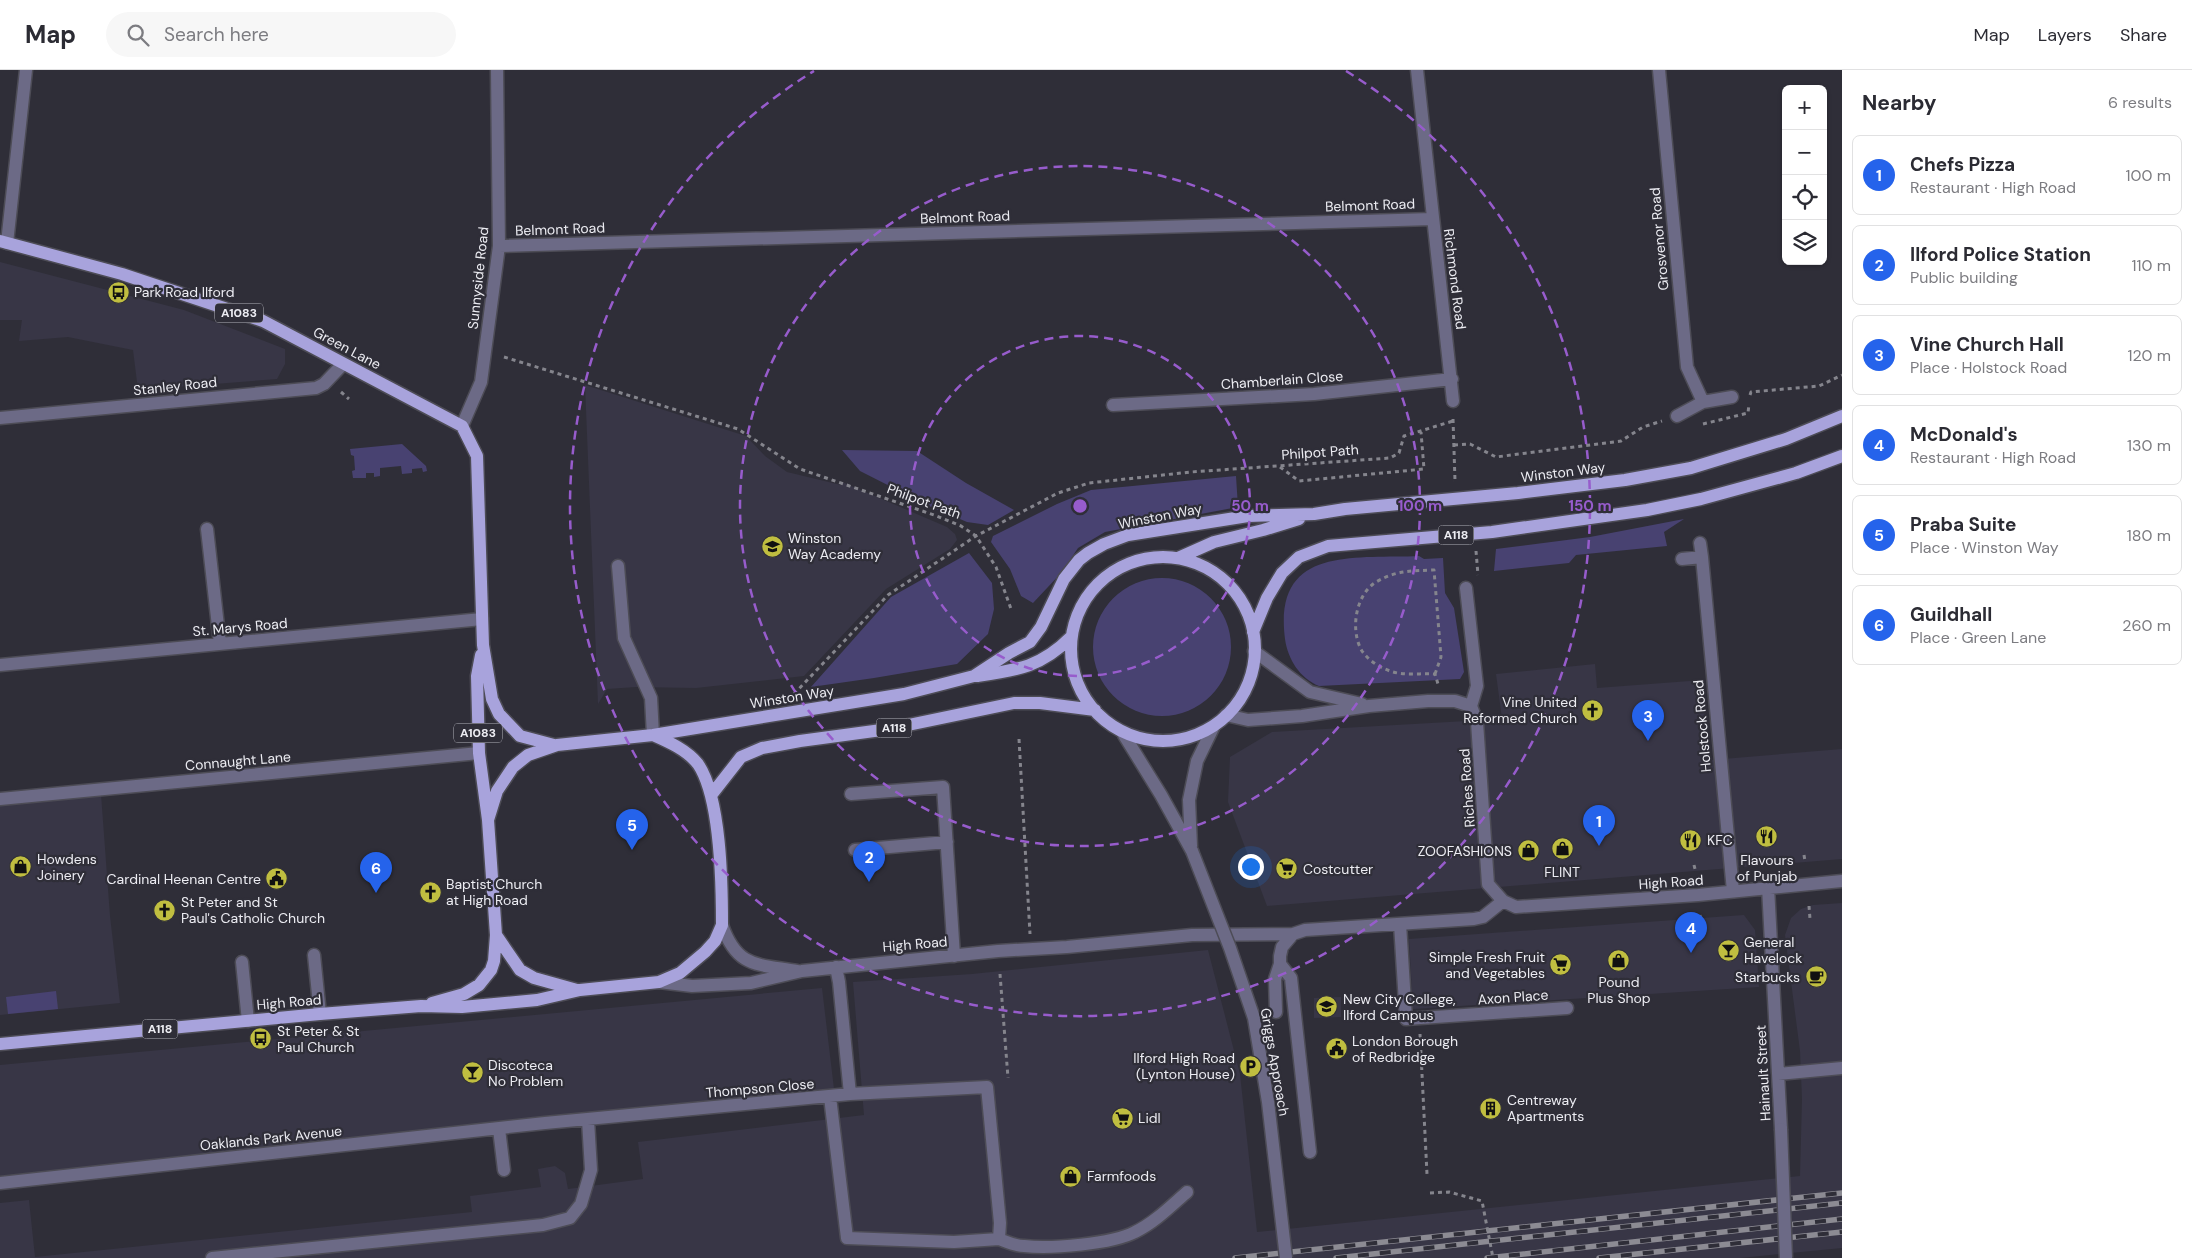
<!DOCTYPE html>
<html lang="en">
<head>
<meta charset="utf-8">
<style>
	body { margin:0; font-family:"DM Sans",sans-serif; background:#f7f7f7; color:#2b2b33 }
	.controls { position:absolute; right:15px; top:15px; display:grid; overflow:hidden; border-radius:8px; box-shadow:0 1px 4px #0004 }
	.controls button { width:45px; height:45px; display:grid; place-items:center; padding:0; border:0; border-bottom:1px solid #e1e1e2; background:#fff; color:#2b2b33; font:25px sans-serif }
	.you { position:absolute; left:1250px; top:796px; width:18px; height:18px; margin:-12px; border:4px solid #fff; border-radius:50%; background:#1a73e8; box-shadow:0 0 0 8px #1a73e833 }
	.badge { display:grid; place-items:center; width:32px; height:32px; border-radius:50%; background:#2563eb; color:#fff; font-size:16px; font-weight:700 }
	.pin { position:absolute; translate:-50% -41px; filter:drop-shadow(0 1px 2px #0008) }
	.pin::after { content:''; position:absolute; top:26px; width:18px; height:15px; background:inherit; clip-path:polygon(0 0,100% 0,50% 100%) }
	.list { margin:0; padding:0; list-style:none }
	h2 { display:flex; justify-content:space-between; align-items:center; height:65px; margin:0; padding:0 20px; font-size:21px }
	h2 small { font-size:16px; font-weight:400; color:#7c7c81 }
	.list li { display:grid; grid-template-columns:32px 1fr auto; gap:15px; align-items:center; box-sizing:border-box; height:80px; margin:0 10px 10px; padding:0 10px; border:1px solid #e1e1e2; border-radius:8px }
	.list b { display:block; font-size:19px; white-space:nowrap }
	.list p { margin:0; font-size:16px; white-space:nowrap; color:#7c7c81 }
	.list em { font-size:16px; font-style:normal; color:#7c7c81 }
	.icon { flex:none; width:28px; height:28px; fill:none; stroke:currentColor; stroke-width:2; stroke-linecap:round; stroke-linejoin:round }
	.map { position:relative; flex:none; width:1842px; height:1188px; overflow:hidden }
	header { display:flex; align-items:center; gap:30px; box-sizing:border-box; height:70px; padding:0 25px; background:#fff; border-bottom:1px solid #e1e1e2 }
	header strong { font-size:24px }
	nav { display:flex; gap:28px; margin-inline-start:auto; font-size:18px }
	.search { width:350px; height:45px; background:#f7f7f7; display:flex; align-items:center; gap:12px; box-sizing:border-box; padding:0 18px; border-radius:28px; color:#7c7c81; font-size:19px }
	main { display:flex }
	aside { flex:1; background:#fff }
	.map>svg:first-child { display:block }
</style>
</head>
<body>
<header>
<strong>Map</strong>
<div class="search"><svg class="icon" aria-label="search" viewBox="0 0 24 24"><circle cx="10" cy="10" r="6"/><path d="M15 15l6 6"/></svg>Search here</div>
<nav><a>Map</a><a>Layers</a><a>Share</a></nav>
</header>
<main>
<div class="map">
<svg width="1842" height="1188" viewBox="0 0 1842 1188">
	<rect width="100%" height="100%" fill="#2f2e38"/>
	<path fill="#383646" d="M0 192 184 240 285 279V294L277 309 138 320 133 280 68 267 19 271 22 250H0Z
		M585 315 746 366 765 386 787 402 841 415 842 412 947 457 955 464 957 470 950 479 886 519 804 606 696 618 636 617 607 619 598 634Z
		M1595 594 1597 618 1703 610 1711 690 1842 679V789L1267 836 1228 732 1230 687 1272 662 1502 649 1496 604Z
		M101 724 110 846 120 933 0 945V735Z
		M1842 833V1178L1740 1188H0V1133L29 1130 35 1187 472 1142 470 1126 541 1117 538 1099 555 1096 565 1103 568 1119 643 1109 638 1072 864 1045 853 912 972 904 1208 880 1240 1004 1257 1162 1800 1106 1802 1029 1800 981 1785 865 1791 848 1801 839 1813 835Z
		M1744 845 1755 860 1759 917 1413 939 1409 869Z
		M822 918 834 1019 0 1106V995Z
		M1341 927V947L1314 948V928Z"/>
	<path fill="#484271" d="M402 374 426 396 427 401 423 402 422 398 412 399V403L402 404 401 396 380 398V406L374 407V403H366V408H353L352 401 355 400 354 386 351 385 350 379Z
		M842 380 917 381 966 413 1014 440 988 455 967 452 929 436 860 401Z
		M1236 406 1238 437 1105 462 1078 478 1062 502 1033 533 1021 526 1010 499 991 472 993 466 1057 434 1091 420Z
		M1684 449 1664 462 1667 476 1576 485 1569 493 1494 501 1496 479 1590 467Z
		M969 483 992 513 994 539 988 564 957 594 874 608 811 617 891 527Z
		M1419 486 1424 489 1443 488 1445 523 1454 538 1464 602 1460 609 1319 616C1300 608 1288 590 1285 569 1273 475 1354 489 1419 486Z
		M1093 577a69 69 0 1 1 138 0a69 69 0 1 1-138 0Z
		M56 921 58 939 8 944 6 927Z"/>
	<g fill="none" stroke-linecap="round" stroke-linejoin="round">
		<defs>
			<path id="minor" d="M1417 0 1453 331
				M1659 0 1687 297 1703 332 1677 346
				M7 173 26 0
				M499 176 1432 149
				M1703 332 1732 327
				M1113 335 1314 324 1452 309
				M0 348 316 318 324 314 343 294
				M462 356 481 312 499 176 497 0
				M207 459 220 574
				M1700 473 1702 487
				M1682 489 1702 487 1733 821
				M618 496 624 568 651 628 653 665
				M1466 518 1477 616 1471 636
				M1254 581 1310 622 1362 634
				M0 595 482 549
				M1226 645 1248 650 1302 646 1369 636 1428 631H1455L1471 636 1477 652 1488 814 1503 831 1516 837 1698 825 1842 811
				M1124 665 1161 725 1192 781
				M851 724 943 717 954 886
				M0 729 479 683
				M1191 776 1189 730 1197 691 1213 658
				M855 780 947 772
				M1768 817 1781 1059
				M1400 854 1406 949 1567 938
				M722 855C737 898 757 894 797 901
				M314 885 320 944
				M242 892 248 951
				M1280 894 1291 908 1310 1082
				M659 912 692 916 751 913 802 901 998 881 1067 877 1192 865 1293 864 1305 860 1474 849 1483 847 1503 831
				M1276 942 1275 909 1280 894V886L1282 877 1293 864
				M1778 1004 1842 998
				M830 1027 847 1168 954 1172 999 1169 1000 1153 987 1017 850 1024
				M499 1059 504 1100
				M0 1113 545 1053 850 1024 839 912 836 897
				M999 1169C1007 1172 1015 1176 1024 1176 1051 1179 1112 1174 1135 1162 1154 1153 1171 1136 1187 1122
				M212 1188 543 1155 570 1148 581 1134 591 1100 588 1050"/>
			<path id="major" d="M0 171 122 204 263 251 462 356 477 386 483 575 492 629 499 644 520 666 554 675
				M1071 579a92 92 0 1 1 184 0a92 92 0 1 1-184 0Z
				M1178 488 1214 472 1263 460 1299 449
				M1253 562 1267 528 1282 503 1299 487 1328 476 1492 462 1647 440 1701 429 1796 403 1842 386
				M977 606C1018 600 1041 597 1071 567
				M712 724 741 687 762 678 800 671 889 659 1014 633H1040L1095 640
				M488 750 497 721 513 697 528 685 557 675 653 665 904 624 974 606 1009 583 1030 572 1041 557 1064 509 1079 490 1088 483 1104 474 1128 465 1248 446 1314 444 1345 439 1518 423 1625 410 1691 398 1786 369 1842 346
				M496 865 520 900 534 908 577 920
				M432 933 464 924 479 915 491 900 494 891 496 865 488 750 479 683 477 606 481 585
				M0 974 320 944 421 936 462 937 537 930 580 920 659 912 680 903 705 882 715 871 722 855C722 813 721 728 698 694 687 680 669 672 653 665"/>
		</defs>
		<use href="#minor" stroke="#4d4c56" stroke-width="15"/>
		<use href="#major" stroke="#4d4c56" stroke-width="15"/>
		<path stroke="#85858d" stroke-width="3" stroke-dasharray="4 4" stroke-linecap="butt" d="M504 287 738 359 800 399 934 445 961 456 976 466 996 497 1011 539
			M341 322 349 329
			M1750 325 1751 322 1819 316 1842 305
			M1453 349 1455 411H1453
			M1703 354 1748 343 1749 334
			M1454 375 1470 374 1496 387 1621 371 1643 357 1662 351
			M1280 397 1299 411 1424 399 1421 362
			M1476 481 1478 505
			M1435 604 1441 587 1434 500C1411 501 1397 500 1376 512 1355 525 1350 561 1362 581 1369 591 1379 597 1390 601 1404 606 1420 603 1435 604L1438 614
			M794 624 888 525 976 466 1058 423 1089 413 1191 402 1390 388 1399 383 1404 366 1453 351
			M1019 669 1030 864
			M1804 785 1805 791
			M1694 795 1695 799
			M1809 836 1810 849
			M1700 845 1701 854
			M1000 904 1008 1008
			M1420 964 1427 1104"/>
		<use href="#minor" stroke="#6c6a86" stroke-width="12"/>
		<use href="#major" stroke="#a8a3dc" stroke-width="12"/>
		<defs>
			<path id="rail" d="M1235 1188 1842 1123
				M1336 1188 1842 1133
				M1487 1188 1842 1149
				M1599 1188 1842 1162"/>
		</defs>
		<use href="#rail" stroke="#8c8b93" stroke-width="5.5"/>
		<use href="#rail" stroke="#2f2e38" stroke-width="4" stroke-dasharray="11" stroke-linecap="butt"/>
		<defs>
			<path id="minor-bridge" d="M1192 781 1230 878 1254 948 1268 1032 1286 1188
				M1781 1059 1786 1188"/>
		</defs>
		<use href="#minor-bridge" stroke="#4d4c56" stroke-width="15" stroke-linecap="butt"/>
		<path stroke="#85858d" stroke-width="3" stroke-dasharray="4 4" stroke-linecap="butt" d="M1430 1123 1449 1122 1482 1131 1493 1188"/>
		<use href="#minor-bridge" stroke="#6c6a86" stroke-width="12"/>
	</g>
	<g fill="none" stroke="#975ccc" stroke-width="2.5" stroke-dasharray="9 6">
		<circle cx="1080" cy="436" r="170"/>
		<circle cx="1080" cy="436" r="340"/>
		<path d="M1346 1A510 510 0 1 1 814 1"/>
	</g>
	<defs>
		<symbol id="bus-disc" viewBox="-11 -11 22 22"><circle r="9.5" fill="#c0be40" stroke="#2f2e38"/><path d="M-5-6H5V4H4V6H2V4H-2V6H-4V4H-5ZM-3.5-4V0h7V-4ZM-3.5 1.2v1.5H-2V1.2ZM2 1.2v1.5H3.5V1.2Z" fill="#111"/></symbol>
		<symbol id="school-disc" viewBox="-11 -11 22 22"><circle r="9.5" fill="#c0be40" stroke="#2f2e38"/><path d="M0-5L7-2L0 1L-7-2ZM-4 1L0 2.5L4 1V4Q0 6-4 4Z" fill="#111"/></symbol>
		<symbol id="church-disc" viewBox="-11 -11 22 22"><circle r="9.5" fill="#c0be40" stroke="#2f2e38"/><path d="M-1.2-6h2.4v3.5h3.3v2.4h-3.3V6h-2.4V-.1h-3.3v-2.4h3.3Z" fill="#111"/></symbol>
		<symbol id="restaurant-disc" viewBox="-11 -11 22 22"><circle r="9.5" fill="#c0be40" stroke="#2f2e38"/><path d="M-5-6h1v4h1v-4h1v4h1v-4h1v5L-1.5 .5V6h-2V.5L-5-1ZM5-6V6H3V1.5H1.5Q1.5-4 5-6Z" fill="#111"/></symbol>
		<symbol id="shop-disc" viewBox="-11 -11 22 22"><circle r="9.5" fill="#c0be40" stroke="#2f2e38"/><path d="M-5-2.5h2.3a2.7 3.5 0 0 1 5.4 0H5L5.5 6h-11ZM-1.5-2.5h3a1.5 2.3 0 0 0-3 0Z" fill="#111"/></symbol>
		<symbol id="supermarket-disc" viewBox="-11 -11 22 22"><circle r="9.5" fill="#c0be40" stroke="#2f2e38"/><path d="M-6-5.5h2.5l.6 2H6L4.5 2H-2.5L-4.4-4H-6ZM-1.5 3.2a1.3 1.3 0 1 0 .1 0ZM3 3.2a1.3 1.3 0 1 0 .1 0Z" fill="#111"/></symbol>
		<symbol id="civic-disc" viewBox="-11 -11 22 22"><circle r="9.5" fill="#c0be40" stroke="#2f2e38"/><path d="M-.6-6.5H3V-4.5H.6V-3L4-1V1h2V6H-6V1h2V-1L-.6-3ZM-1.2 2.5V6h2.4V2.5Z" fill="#111"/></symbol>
		<symbol id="bar-disc" viewBox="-11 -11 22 22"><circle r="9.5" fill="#c0be40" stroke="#2f2e38"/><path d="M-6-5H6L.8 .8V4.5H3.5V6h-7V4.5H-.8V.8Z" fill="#111"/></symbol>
		<symbol id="cafe-disc" viewBox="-11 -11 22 22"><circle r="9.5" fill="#c0be40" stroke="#2f2e38"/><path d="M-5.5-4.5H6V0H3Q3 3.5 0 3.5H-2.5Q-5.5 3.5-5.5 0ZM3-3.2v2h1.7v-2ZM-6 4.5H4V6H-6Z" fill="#111"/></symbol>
		<symbol id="university-disc" viewBox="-11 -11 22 22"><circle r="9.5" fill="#c0be40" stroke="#2f2e38"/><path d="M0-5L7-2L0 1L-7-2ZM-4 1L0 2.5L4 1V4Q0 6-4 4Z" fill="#111"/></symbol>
		<symbol id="parking-disc" viewBox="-11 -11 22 22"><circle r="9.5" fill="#c0be40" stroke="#2f2e38"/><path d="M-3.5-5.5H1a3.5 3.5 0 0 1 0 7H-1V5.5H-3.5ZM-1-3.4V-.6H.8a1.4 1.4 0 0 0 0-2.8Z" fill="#111"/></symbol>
		<symbol id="building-disc" viewBox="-11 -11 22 22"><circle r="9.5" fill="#c0be40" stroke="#2f2e38"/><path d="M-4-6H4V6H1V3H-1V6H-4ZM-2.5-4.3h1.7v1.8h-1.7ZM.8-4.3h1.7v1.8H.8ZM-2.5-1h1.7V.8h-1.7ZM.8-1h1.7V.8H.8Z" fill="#111"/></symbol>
	</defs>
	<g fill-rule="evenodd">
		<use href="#bus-disc" x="106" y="210" width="25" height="25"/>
		<use href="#school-disc" x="760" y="464" width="25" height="25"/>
		<use href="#church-disc" x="1580" y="628" width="25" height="25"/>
		<use href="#restaurant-disc" x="1754" y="754" width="25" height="25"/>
		<use href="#restaurant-disc" x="1678" y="758" width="25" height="25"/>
		<use href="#shop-disc" x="1550" y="766" width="25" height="25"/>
		<use href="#shop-disc" x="1516" y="768" width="25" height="25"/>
		<use href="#shop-disc" x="8" y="784" width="25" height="25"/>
		<use href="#supermarket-disc" x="1274" y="786" width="25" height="25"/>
		<use href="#civic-disc" x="264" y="796" width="25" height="25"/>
		<use href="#church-disc" x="418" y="810" width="25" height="25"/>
		<use href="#church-disc" x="152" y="828" width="25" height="25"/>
		<use href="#bar-disc" x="1716" y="868" width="25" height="25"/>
		<use href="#shop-disc" x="1606" y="878" width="25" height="25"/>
		<use href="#supermarket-disc" x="1548" y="882" width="25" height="25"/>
		<use href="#cafe-disc" x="1804" y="894" width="25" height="25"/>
		<use href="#university-disc" x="1314" y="924" width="25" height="25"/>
		<use href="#bus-disc" x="248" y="956" width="25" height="25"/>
		<use href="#civic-disc" x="1324" y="966" width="25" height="25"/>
		<use href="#parking-disc" x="1238" y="984" width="25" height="25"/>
		<use href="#bar-disc" x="460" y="990" width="25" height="25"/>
		<use href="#building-disc" x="1478" y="1026" width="25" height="25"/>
		<use href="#supermarket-disc" x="1110" y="1036" width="25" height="25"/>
		<use href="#shop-disc" x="1058" y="1094" width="25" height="25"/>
	</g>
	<g text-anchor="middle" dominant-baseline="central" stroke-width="4.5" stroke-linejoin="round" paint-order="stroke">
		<g fill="#2f2e38" stroke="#b3b3ba" stroke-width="1">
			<rect x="215" y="233.5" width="48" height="19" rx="4"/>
			<rect x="1438.5" y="455.5" width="35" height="19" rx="4"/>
			<rect x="876.5" y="648.5" width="35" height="19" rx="4"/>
			<rect x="454" y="653.5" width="48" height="19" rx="4"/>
			<rect x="142.5" y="949.5" width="35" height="19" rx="4"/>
		</g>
		<g font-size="12" font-weight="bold" fill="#ececf2">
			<text x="239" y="243">A1083</text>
			<text x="1456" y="465">A118</text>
			<text x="894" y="658">A118</text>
			<text x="478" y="663">A1083</text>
			<text x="160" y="959">A118</text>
		</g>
		<g font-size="14" fill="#ececf2" stroke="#2f2e38">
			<text transform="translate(1370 135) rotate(-2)">Belmont Road</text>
			<text transform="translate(965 147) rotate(-2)">Belmont Road</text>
			<text transform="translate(560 159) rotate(-2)">Belmont Road</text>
			<text transform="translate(1659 169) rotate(-95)">Grosvenor Road</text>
			<text transform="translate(478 208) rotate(-84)">Sunnyside Road</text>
			<text transform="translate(1455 209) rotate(83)">Richmond Road</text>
			<text transform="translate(347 278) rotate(28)">Green Lane</text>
			<text transform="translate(1282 310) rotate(-4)">Chamberlain Close</text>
			<text transform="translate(175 316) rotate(-6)">Stanley Road</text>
			<text transform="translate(1320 382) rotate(-4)">Philpot Path</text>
			<text transform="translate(1563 402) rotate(-7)">Winston Way</text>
			<text transform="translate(924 431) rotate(20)">Philpot Path</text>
			<text transform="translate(1160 446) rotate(-11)">Winston Way</text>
			<text transform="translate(240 557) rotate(-5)">St. Marys Road</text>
			<text transform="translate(792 627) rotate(-9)">Winston Way</text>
			<text transform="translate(1702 656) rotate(-95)">Holstock Road</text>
			<text transform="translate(238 691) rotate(-5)">Connaught Lane</text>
			<text transform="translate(1467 718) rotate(-94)">Riches Road</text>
			<text transform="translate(1671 812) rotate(-4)">High Road</text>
			<text transform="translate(915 874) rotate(-5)">High Road</text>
			<text transform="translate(1513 927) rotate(-4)">Axon Place</text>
			<text transform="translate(289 932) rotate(-5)">High Road</text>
			<text transform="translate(1275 992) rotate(80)">Griggs Approach</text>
			<text transform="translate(1763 1003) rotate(-93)">Hainault Street</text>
			<text transform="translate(760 1018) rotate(-5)">Thompson Close</text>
			<text transform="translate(271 1068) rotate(-6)">Oaklands Park Avenue</text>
		</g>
		<g font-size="14" fill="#ececf2" stroke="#2f2e38" text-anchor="start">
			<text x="134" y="222">Park Road Ilford</text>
			<text x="788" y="468">Winston<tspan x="788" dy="16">Way Academy</tspan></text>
			<text x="1577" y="632" text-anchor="end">Vine United<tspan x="1577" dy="16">Reformed Church</tspan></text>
			<text x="1707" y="770">KFC</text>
			<text x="1512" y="781" text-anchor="end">ZOOFASHIONS</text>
			<text x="37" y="789">Howdens<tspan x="37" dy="16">Joinery</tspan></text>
			<text x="1767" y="790" text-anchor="middle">Flavours<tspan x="1767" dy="16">of Punjab</tspan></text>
			<text x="1303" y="799">Costcutter</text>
			<text x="1562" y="802" text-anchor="middle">FLINT</text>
			<text x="261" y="809" text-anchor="end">Cardinal Heenan Centre</text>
			<text x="446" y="814">Baptist Church<tspan x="446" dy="16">at High Road</tspan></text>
			<text x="181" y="832">St Peter and St<tspan x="181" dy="16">Paul's Catholic Church</tspan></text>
			<text x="1744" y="872">General<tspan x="1744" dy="16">Havelock</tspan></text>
			<text x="1545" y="887" text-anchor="end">Simple Fresh Fruit<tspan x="1545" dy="16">and Vegetables</tspan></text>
			<text x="1800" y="907" text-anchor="end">Starbucks</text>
			<text x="1619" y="912" text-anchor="middle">Pound<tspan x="1619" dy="16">Plus Shop</tspan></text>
			<text x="1343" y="929">New City College,<tspan x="1343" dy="16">Ilford Campus</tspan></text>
			<text x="277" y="961">St Peter &amp; St<tspan x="277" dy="16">Paul Church</tspan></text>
			<text x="1352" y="971">London Borough<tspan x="1352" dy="16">of Redbridge</tspan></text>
			<text x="1235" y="988" text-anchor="end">Ilford High Road<tspan x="1235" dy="16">(Lynton House)</tspan></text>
			<text x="488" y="995">Discoteca<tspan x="488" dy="16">No Problem</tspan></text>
			<text x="1507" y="1030">Centreway<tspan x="1507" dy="16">Apartments</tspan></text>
			<text x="1138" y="1048">Lidl</text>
			<text x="1087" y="1106">Farmfoods</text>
		</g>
	</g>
	<circle cx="1080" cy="436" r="8" fill="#975ccc" stroke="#2f2e38" stroke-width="2.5"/>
	<g font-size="15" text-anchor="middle" font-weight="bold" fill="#975ccc" stroke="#2f2e38" stroke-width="4.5" stroke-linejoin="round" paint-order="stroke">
		<text x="1250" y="441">50 m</text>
		<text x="1420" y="441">100 m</text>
		<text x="1590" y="441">150 m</text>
	</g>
</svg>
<div class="controls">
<button>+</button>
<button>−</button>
<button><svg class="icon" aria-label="locate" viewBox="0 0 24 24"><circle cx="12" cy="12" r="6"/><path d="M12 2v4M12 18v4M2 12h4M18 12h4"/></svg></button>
<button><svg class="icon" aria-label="layers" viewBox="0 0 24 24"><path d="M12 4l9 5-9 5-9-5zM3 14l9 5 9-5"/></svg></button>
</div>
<div class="you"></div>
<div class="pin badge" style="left:1599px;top:776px">1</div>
<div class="pin badge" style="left:869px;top:812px">2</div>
<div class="pin badge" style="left:1648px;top:671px">3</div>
<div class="pin badge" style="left:1691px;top:883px">4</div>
<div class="pin badge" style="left:632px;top:780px">5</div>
<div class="pin badge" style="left:376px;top:823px">6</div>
</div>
<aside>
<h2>Nearby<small>6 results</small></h2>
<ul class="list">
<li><span class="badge">1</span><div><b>Chefs Pizza</b><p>Restaurant · High Road</p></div><em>100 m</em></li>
<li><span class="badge">2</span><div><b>Ilford Police Station</b><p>Public building</p></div><em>110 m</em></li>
<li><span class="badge">3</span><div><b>Vine Church Hall</b><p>Place · Holstock Road</p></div><em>120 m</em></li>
<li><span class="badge">4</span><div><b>McDonald's</b><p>Restaurant · High Road</p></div><em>130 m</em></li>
<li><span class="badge">5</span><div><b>Praba Suite</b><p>Place · Winston Way</p></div><em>180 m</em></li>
<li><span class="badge">6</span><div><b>Guildhall</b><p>Place · Green Lane</p></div><em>260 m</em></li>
</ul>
</aside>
</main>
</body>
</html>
